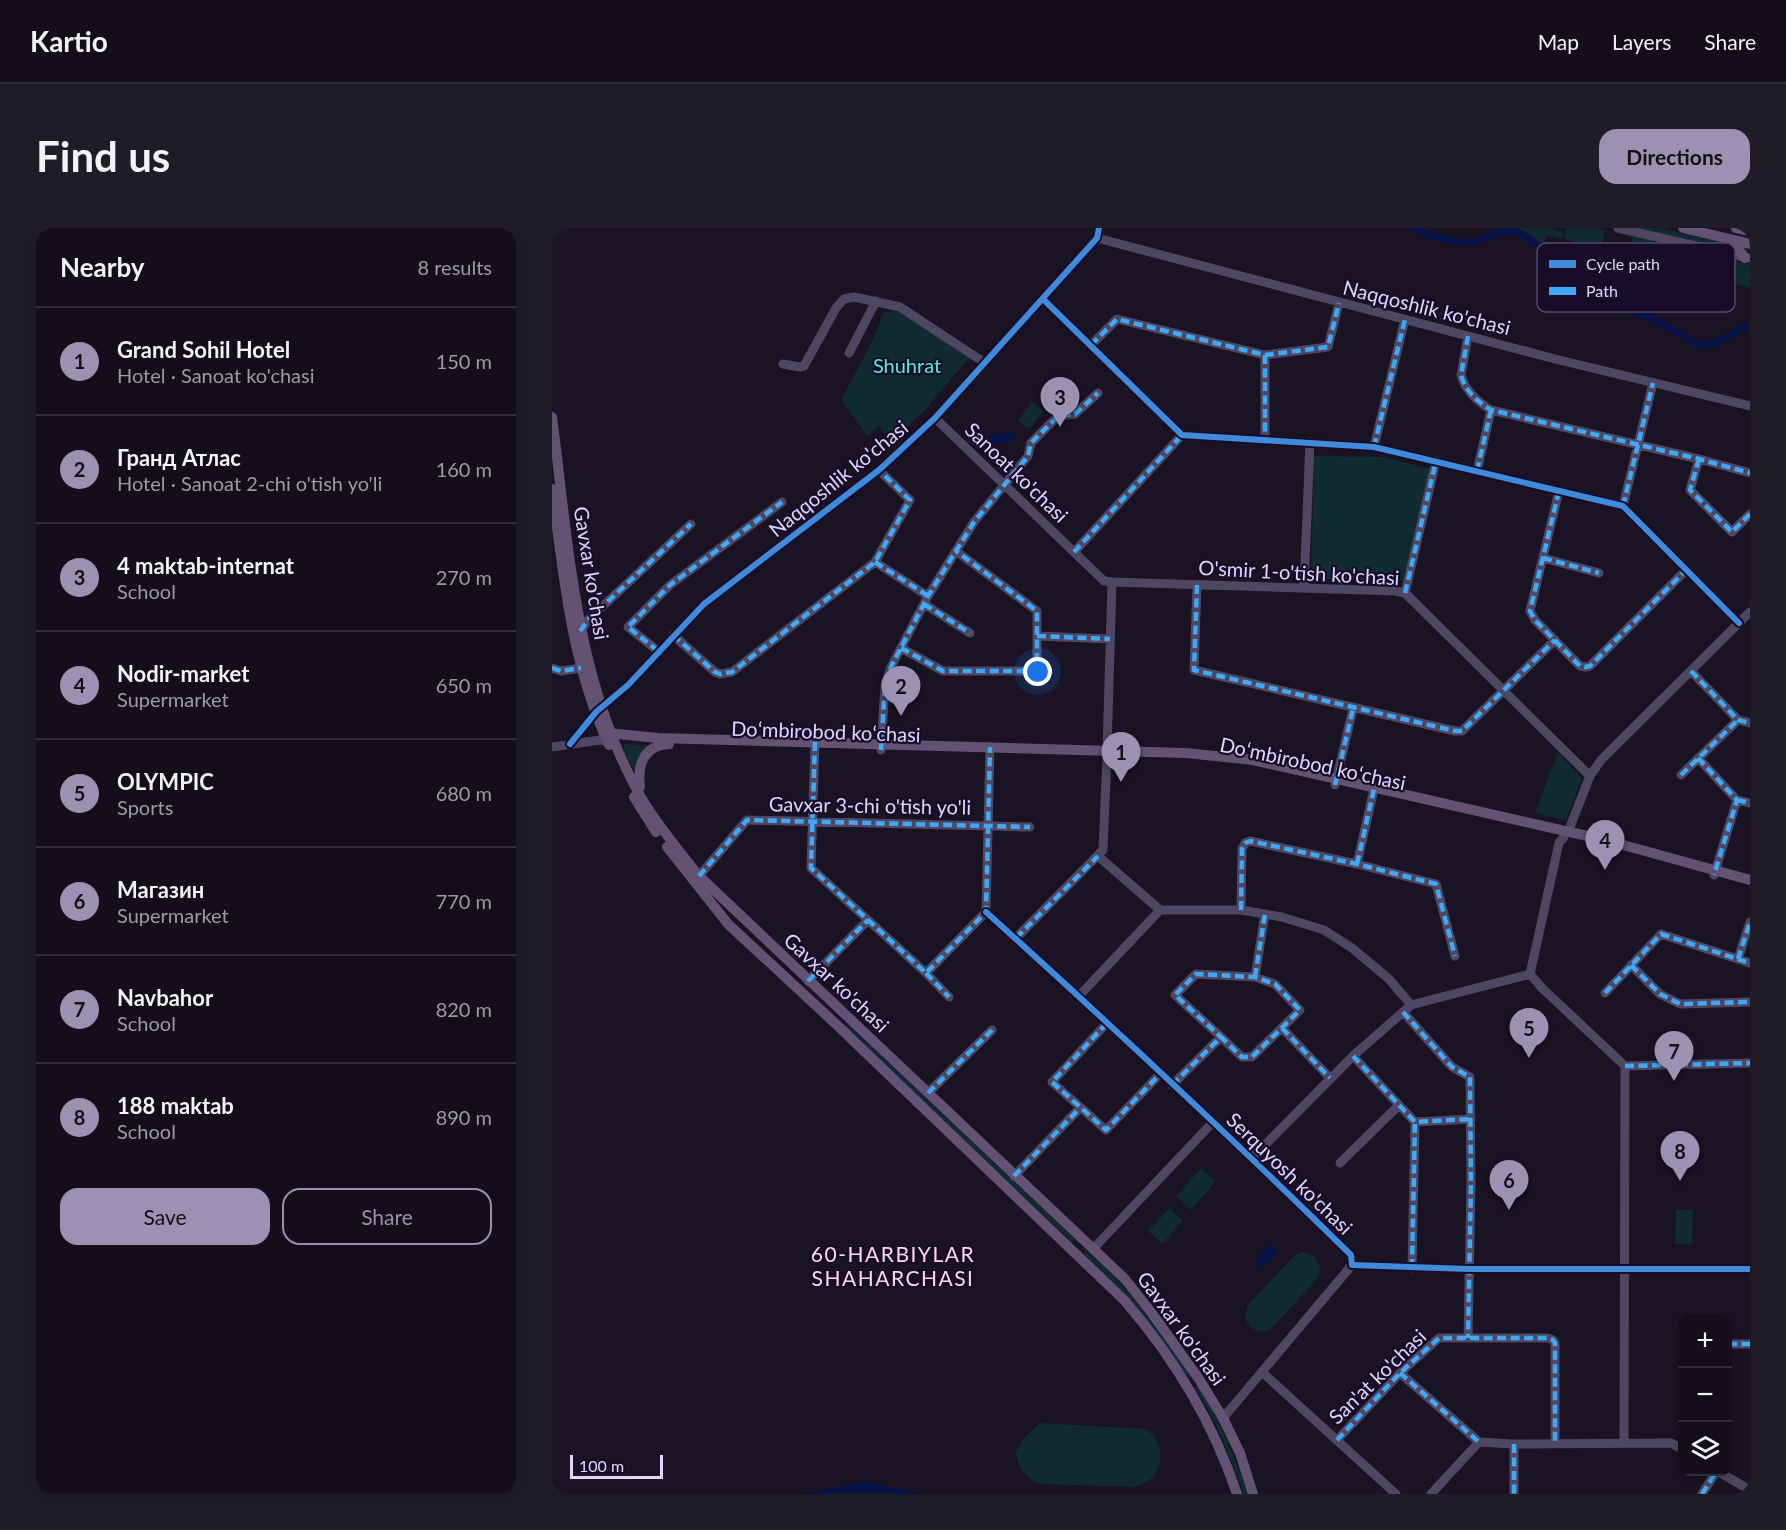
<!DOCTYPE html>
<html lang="en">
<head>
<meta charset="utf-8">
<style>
	body { margin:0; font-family:Lato,sans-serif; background:#201c27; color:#f1f3f6 }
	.controls { position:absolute; right:18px; bottom:18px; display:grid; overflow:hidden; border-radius:12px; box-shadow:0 3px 9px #0003 }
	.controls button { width:54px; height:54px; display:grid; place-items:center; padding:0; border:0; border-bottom:2px solid #322e39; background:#130e1a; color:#f1f3f6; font:30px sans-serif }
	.scale { position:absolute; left:18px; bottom:15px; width:93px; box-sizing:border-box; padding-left:6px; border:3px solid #e1d5ff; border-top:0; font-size:16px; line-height:21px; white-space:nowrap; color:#e1d5ff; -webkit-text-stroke:4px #170d29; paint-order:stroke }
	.you { position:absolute; left:486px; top:444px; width:21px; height:21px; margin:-15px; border:4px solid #fff; border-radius:50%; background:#1a73e8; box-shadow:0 0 0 9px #1a73e833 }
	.badge { display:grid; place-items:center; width:39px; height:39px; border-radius:50%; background:#9b91b2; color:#111; font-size:20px; font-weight:700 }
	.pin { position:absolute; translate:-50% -50px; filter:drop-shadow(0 2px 3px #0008) }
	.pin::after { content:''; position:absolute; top:32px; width:21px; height:18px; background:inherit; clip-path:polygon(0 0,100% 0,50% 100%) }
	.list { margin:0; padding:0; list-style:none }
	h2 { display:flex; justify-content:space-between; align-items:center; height:78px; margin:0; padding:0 24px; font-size:26px }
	h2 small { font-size:20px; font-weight:400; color:#9d9ca2 }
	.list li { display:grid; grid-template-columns:39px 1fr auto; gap:18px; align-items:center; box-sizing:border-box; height:108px; padding:0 24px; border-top:2px solid #322e39 }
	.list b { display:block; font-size:22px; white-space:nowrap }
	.list p { margin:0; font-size:20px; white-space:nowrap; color:#9d9ca2 }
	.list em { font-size:20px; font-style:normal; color:#9d9ca2 }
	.actions { display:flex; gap:12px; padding:18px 24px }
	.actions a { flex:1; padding:14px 0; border:2px solid #9b91b2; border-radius:18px; text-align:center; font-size:21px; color:#9b91b2 }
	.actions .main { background:#9b91b2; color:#111 }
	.icon { flex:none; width:33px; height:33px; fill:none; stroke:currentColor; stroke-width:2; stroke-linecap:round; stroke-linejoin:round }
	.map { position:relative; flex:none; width:1198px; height:1266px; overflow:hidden; border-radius:18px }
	header { display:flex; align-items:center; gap:36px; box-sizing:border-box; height:84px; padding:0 30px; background:#130e1a; border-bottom:2px solid #322e39 }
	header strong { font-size:28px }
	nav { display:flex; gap:33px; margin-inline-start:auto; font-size:21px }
	.intro { display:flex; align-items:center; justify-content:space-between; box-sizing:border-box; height:144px; padding:0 36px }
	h1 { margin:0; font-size:42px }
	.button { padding:15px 27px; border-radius:18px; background:#9b91b2; color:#111; font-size:21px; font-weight:700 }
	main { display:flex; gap:36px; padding:0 36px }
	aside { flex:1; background:#130e1a; border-radius:18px; box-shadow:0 3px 9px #0003 }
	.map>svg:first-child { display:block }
</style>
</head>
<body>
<header>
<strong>Kartio</strong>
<nav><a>Map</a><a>Layers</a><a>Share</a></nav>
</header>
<div class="intro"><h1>Find us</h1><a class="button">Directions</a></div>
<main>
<aside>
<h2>Nearby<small>8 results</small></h2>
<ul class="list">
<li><span class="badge">1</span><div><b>Grand Sohil Hotel</b><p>Hotel · Sanoat ko'chasi</p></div><em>150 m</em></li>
<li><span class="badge">2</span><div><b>Гранд Атлас</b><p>Hotel · Sanoat 2-chi o'tish yo'li</p></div><em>160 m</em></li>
<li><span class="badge">3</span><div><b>4 maktab-internat</b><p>School</p></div><em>270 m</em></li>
<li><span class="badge">4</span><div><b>Nodir-market</b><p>Supermarket</p></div><em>650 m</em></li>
<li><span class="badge">5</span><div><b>OLYMPIC</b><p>Sports</p></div><em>680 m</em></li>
<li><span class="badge">6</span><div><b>Магазин</b><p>Supermarket</p></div><em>770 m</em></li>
<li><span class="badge">7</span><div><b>Navbahor</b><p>School</p></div><em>820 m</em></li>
<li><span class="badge">8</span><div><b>188 maktab</b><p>School</p></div><em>890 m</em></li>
</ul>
<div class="actions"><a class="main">Save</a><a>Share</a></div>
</aside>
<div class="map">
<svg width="1198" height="1266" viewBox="0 0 1198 1266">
	<rect width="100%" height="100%" fill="#191323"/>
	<path fill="#102b32" d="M965 0H996L1012 4 1010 11 995 7 993 14 998 15 995 20 979 7Z
		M1014 0H1045L1053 2 1049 20 1012 11Z
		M1085 0H1108L1179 17 1184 23Z
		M1081 8 1101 13 1100 19 1093 13 1087 17 1090 22 1099 20 1095 33 1075 27Z
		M1103 14 1137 24 1139 28 1135 45 1117 40 1115 37 1098 33 1102 21 1109 27 1114 23 1110 17 1102 19Z
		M1174 31 1198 37V60L1170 53Z
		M338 83 353 85 419 128 371 184 339 214 327 198 315 208 289 172 322 110 331 85Z
		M480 174 492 183 477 201 466 192Z
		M762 228 832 229 878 241 851 352 759 351Z
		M71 516 96 517 84 546 73 524Z
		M1006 524 1030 551 1014 592 983 585Z
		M295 796 523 1011 520 1014 293 799Z
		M649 940 664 953 639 982 624 969Z
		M618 980 631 993 610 1016 596 1003Z
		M1124 982H1141L1140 1016H1123Z
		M533 1022 556 1042 590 1081 639 1149 637 1151 587 1083 532 1026Z
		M751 1024C765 1026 771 1037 766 1050L718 1102C707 1106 697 1101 693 1090L695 1078 743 1027Z
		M646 1158C668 1192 682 1228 696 1266H692C678 1229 665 1193 643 1160Z
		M488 1195 594 1201C617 1217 612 1254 582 1259L488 1256C474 1250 465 1240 464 1224L472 1210Z"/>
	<path fill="#071247" d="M460 203 462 213 440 217 438 207Z
		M718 1016 726 1024 710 1041 702 1033Z
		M312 1253 370 1266H251Z"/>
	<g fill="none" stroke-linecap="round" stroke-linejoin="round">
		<path stroke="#071247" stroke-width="7" d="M861 0 877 7 908 14H924L945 4 954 3 964 4 981 14 1003 34 1018 52 1063 78 1102 91 1147 117 1159 116 1171 111 1198 96"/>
		<path stroke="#4e4764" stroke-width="9" d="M1066 0 1196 30
			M545 10 1007 132 1198 178
			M491 71 630 207 822 219 1071 278 1187 395
			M916 108 909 147C913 163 926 174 939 182L1147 231 1198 245
			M539 117 565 91 713 127 776 119 787 75
			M297 125 324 73
			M713 127V211
			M231 136 247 139 252 138 284 80 292 71 302 69 348 79 433 135
			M383 190 552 353 560 354 555 522
			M822 219 853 91
			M1147 231 1138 262 1180 304 1198 286
			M925 243 939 182
			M1007 263 978 383 983 392 1028 438 1033 439 1038 438 1133 343
			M1071 278 1101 155
			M522 324 630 207
			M991 330 1047 345
			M323 334 376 368
			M560 354 844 363 853 365 1038 548
			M645 357 642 442 903 503H910L1003 412
			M752 360 758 214
			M853 365 884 233
			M372 376 418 405
			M28 403 37 391 139 296
			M121 407 163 444 168 446 180 444 323 334 358 272 327 242
			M485 408 558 411
			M349 420 391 443H482L485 435V383L404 323
			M106 423 76 399 118 357 230 274
			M0 440 9 443 29 440
			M1139 443 1186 492 1198 495
			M263 514 259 640 374 745 434 684 438 519
			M18 516 44 484 76 457 152 376 327 242 383 190 545 10 547 0
			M0 519 48 512 55 513
			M329 522 333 457 339 439 376 368 422 294 476 228 479 215 506 188 523 186 546 165
			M1146 530 1185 572 1162 647
			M1129 547 1186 492
			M783 557 801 481
			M1185 572 1198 575
			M1016 604 1038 548 1049 532 1198 384
			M546 628 608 682H689L730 689 772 702 800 720 837 751 859 777
			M805 636 822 561
			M147 648 195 592 478 599
			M689 682 690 621 693 615 698 613 805 636 884 656 903 728
			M434 684C558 796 680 910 799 1027L800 1037 917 1041H1198
			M464 710 551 622 555 528
			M1186 731 1198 694
			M1079 737 1108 766 1128 776 1198 774
			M374 745 397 769
			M978 746 1003 633 1007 615 1012 609
			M978 746 990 760 1073 838
			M703 749 713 686
			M256 753 316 692
			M1053 765 1109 706 1198 735
			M527 768 608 682
			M851 784 900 839 918 849 919 955 916 1110
			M555 795 500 854 554 902 608 846
			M730 800 778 850
			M801 828 863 894 919 891
			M1073 838 1198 835
			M620 857 669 809 690 829H700L748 782 723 756 703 749 644 746 623 767 669 809
			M376 865 440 802
			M700 930 801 828 859 777 978 746
			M788 935 847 877
			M462 948 528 880
			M541 1021 661 894
			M860 1040 863 894
			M1176 1116H1198
			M711 1145 844 1266
			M848 1145 927 1214
			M671 1190 800 1037
			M785 1212 848 1145 887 1110H996L1001 1112 1003 1115V1216
			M1072 1215 1073 838
			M962 1216V1266
			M1167 1244 1198 1262
			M879 1266 927 1214 962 1216 1119 1215 1130 1221
			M1150 1266 1164 1244"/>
		<path stroke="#645275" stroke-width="10" d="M1131 0 1198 16
			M1184 0 1198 3
			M1180 12 1193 30
			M0 189C17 318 23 455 90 571 106 598 127 623 147 648L573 1051 599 1084 647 1151 671 1190 688 1225 701 1266
			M0 261C12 350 19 435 57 517
			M56 505 106 510 634 525 701 532 1053 612 1198 652
			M88 559C85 537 92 517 117 516
			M82 569 104 604
			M115 619 176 696 286 798 573 1073C622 1130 661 1194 685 1266"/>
		<path stroke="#3fa9f5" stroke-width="4.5" stroke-dasharray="9 4.5" stroke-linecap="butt" d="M916 108 909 147C913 163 926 174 939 182L1147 231 1198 245
			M539 117 565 91 713 127 776 119 787 75
			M713 127V211
			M822 219 853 91
			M1147 231 1138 262 1180 304 1198 286
			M925 243 939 182
			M1007 263 978 383 983 392 1028 438 1033 439 1038 438 1133 343
			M1071 278 1101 155
			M522 324 630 207
			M991 330 1047 345
			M323 334 376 368
			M645 357 642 442 903 503H910L1003 412
			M853 365 884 233
			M372 376 418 405
			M28 403 37 391 139 296
			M121 407 163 444 168 446 180 444 323 334 358 272 327 242
			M485 408 558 411
			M349 420 391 443H482L485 435V383L404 323
			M106 423 76 399 118 357 230 274
			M0 440 9 443 29 440
			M1139 443 1186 492 1198 495
			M263 514 259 640 374 745 434 684 438 519
			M329 522 333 457 339 439 376 368 422 294 476 228 479 215 506 188 523 186 546 165
			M1146 530 1185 572 1162 647
			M1129 547 1186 492
			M783 557 801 481
			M1185 572 1198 575
			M805 636 822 561
			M147 648 195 592 478 599
			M689 682 690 621 693 615 698 613 805 636 884 656 903 728
			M464 710 546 628
			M1186 731 1198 694
			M1079 737 1108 766 1128 776 1198 774
			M374 745 397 769
			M703 749 713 686
			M256 753 316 692
			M1053 765 1109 706 1198 735
			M851 784 900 839 918 849 919 955 916 1110
			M555 795 500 854 554 902 608 846
			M730 800 778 850
			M801 828 863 894 919 891
			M1073 838 1198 835
			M620 857 669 809 690 829H700L748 782 723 756 703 749 644 746 623 767 669 809
			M376 865 440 802
			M462 948 528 880
			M860 1040 863 894
			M1176 1116H1198
			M848 1145 927 1214
			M785 1212 848 1145 887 1110H996L1001 1112 1003 1115V1216
			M962 1216V1266
			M1129 1221 1130 1218
			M1150 1266 1164 1244"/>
		<defs>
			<path id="cycleway" d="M491 71 630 207 822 219 1071 278 1187 395
				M18 516 44 484 76 457 152 376 327 242 383 190 545 10 547 0
				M434 684C558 796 680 910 799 1027L800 1037 917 1041H1198"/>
		</defs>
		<use href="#cycleway" stroke="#170d29" stroke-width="10"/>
		<use href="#cycleway" stroke="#408adc" stroke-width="6"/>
	</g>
	<g text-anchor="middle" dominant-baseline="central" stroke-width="4.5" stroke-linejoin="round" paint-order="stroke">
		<g font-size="20" fill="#e1d5ff" stroke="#170d29">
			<text transform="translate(875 79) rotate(14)">Naqqoshlik ko'chasi</text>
			<text transform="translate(465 244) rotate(44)">Sanoat ko'chasi</text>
			<text transform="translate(286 250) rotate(-39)">Naqqoshlik ko'chasi</text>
			<text transform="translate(747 344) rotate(3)">O'smir 1-o'tish ko'chasi</text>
			<text transform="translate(40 345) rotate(81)">Gavxar ko'chasi</text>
			<text transform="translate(274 503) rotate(2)">Doʻmbirobod koʻchasi</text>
			<text transform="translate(761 535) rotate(12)">Doʻmbirobod koʻchasi</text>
			<text transform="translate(318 577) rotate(1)">Gavxar 3-chi o'tish yo'li</text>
			<text transform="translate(285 754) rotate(43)">Gavxar ko'chasi</text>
			<text transform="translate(738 945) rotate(44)">Serquyosh ko'chasi</text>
			<text transform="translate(630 1100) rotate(54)">Gavxar ko'chasi</text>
			<text transform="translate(825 1148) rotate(-44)">San'at ko'chasi</text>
		</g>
		<g font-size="20" fill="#54ece0" stroke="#170d29">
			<text x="355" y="137">Shuhrat</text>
		</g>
		<g font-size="21" letter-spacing="1.5" fill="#ffd7ea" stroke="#170d29">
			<text x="341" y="1025">60-HARBIYLAR<tspan x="341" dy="24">SHAHARCHASI</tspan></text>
		</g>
	</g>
	<rect x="985" y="15" width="198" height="69" rx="9" fill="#170d29" stroke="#544969" stroke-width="1.5"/>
	<rect x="997" y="32" width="27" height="8" fill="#408adc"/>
	<rect x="997" y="59" width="27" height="8" fill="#3fa9f5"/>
	<g font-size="16" fill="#e1d5ff">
		<text x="1034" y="42">Cycle path</text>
		<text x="1034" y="69">Path</text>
	</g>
</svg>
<div class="controls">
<button>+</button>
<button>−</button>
<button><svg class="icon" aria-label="layers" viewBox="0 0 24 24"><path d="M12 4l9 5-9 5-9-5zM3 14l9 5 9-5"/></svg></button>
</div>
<div class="scale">100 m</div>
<div class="you"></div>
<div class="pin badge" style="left:569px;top:554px">1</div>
<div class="pin badge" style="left:349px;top:488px">2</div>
<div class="pin badge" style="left:508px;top:199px">3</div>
<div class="pin badge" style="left:1053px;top:642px">4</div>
<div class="pin badge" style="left:977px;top:830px">5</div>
<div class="pin badge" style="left:957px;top:982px">6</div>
<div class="pin badge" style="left:1122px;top:853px">7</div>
<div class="pin badge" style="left:1128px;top:953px">8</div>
</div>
</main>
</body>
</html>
